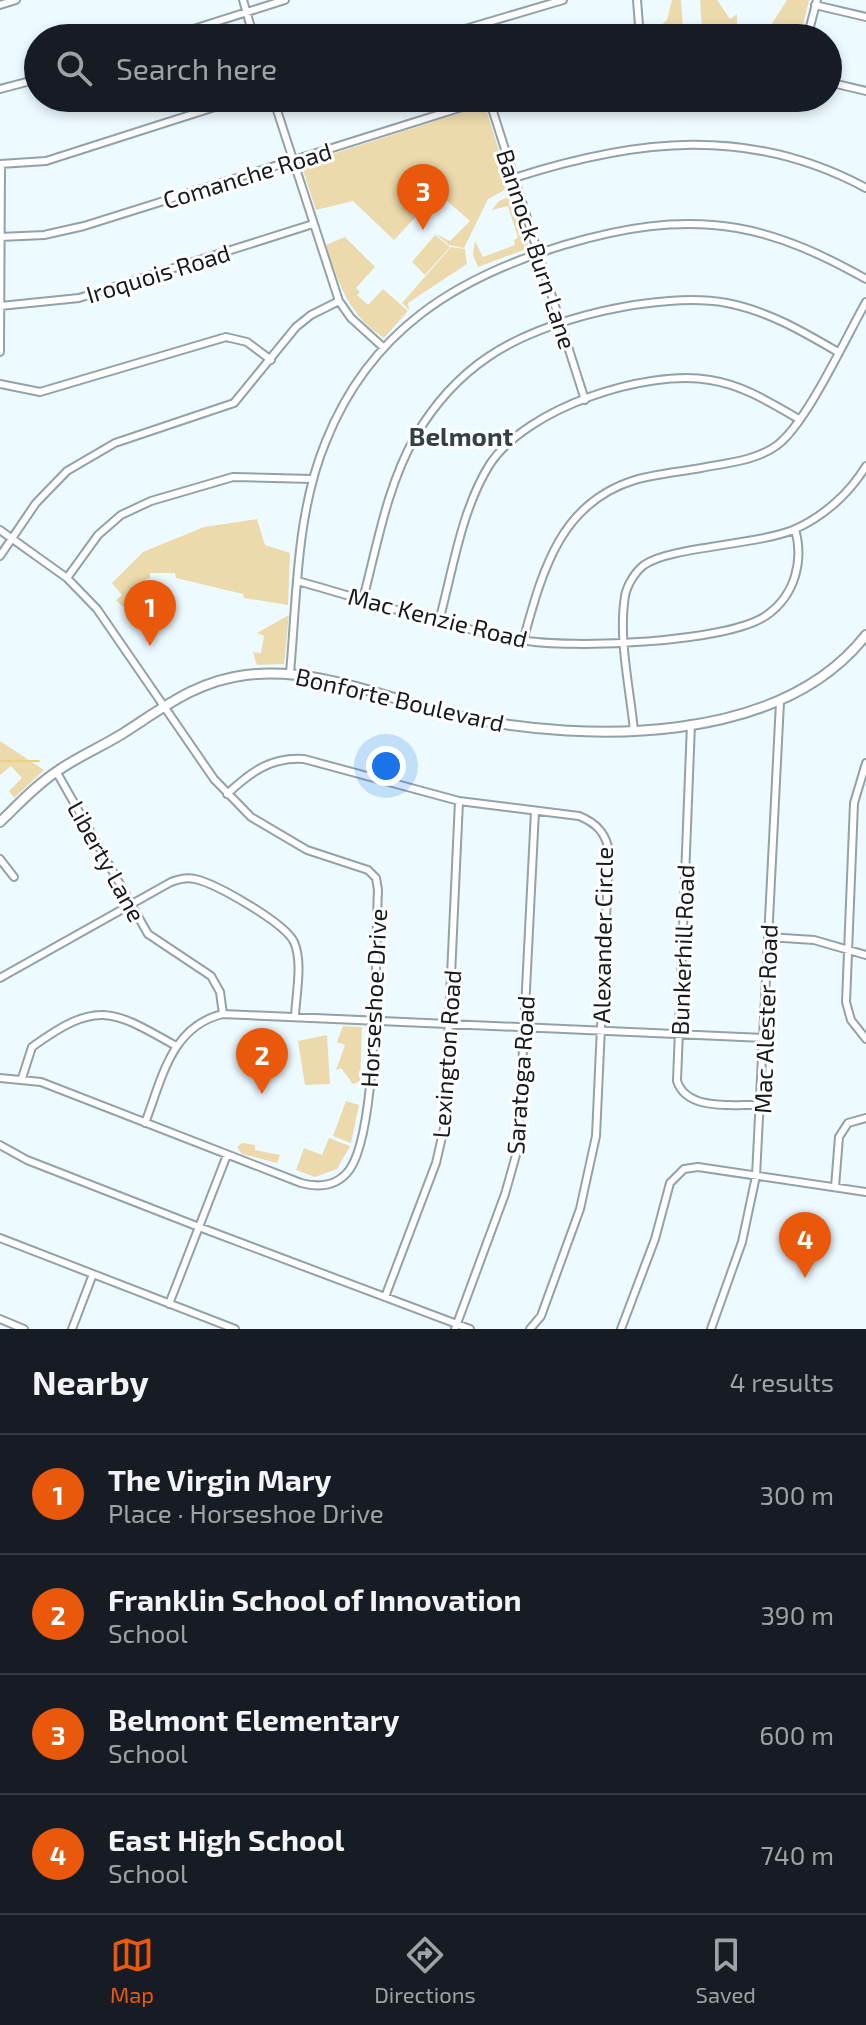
<!DOCTYPE html>
<html lang="en">
<head>
<meta charset="utf-8">
<style>
	body { margin:0; font-family:"Exo 2",sans-serif; background:#242831; color:#f1f3f6 }
	.you { position:absolute; left:386px; top:766px; width:28px; height:28px; margin:-20px; border:6px solid #fff; border-radius:50%; background:#1a73e8; box-shadow:0 0 0 12px #1a73e833 }
	.badge { display:grid; place-items:center; width:52px; height:52px; border-radius:50%; background:#ea580c; color:#fff; font-size:26px; font-weight:700 }
	.pin { position:absolute; translate:-50% -66px; filter:drop-shadow(0 2px 4px #0008) }
	.pin::after { content:''; position:absolute; top:42px; width:28px; height:24px; background:inherit; clip-path:polygon(0 0,100% 0,50% 100%) }
	.list { margin:0; padding:0; list-style:none }
	h2 { display:flex; justify-content:space-between; align-items:center; height:104px; margin:0; padding:0 32px; font-size:34px }
	h2 small { font-size:26px; font-weight:400; color:#9ea1a6 }
	.list li { display:grid; grid-template-columns:52px 1fr auto; gap:24px; align-items:center; box-sizing:border-box; height:120px; padding:0 32px; border-top:2px solid #363941 }
	.list b { display:block; font-size:30px; white-space:nowrap }
	.list p { margin:0; font-size:26px; white-space:nowrap; color:#9ea1a6 }
	.list em { font-size:26px; font-style:normal; color:#9ea1a6 }
	.icon { flex:none; width:44px; height:44px; fill:none; stroke:currentColor; stroke-width:2; stroke-linecap:round; stroke-linejoin:round }
	.map { position:relative; flex:none; width:866px; height:1329px; overflow:hidden }
	.search { position:absolute; background:#171b24; box-shadow:0 4px 12px #0003; left:24px; right:24px; top:24px; height:88px; display:flex; align-items:center; gap:20px; box-sizing:border-box; padding:0 28px; border-radius:44px; color:#9ea1a6; font-size:30px }
	.sheet { height:584px; background:#171b24 }
	nav { display:flex; justify-content:space-around; align-items:center; box-sizing:border-box; height:112px; border-top:2px solid #363941; background:#171b24; font-size:22px; color:#9ea1a6 }
	nav a { display:grid; justify-items:center; gap:4px }
	nav .on { color:#ea580c }
	.map>svg:first-child { display:block }
</style>
</head>
<body>
<div class="map">
<svg width="866" height="1329" viewBox="0 0 866 1329">
	<rect width="100%" height="100%" fill="#edfaff"/>
	<path fill="#ecdaac" d="M672 0H681L683 30 704 29V38H646L667 20Z
		M700 0H717L730 19 737 14V26L727 38H716L715 27 702 28Z
		M787 0H809L800 38H763Z
		M485 105 510 187 488 199 464 248 449 245 436 234 450 241 470 221 438 193 394 240 353 201 316 210 301 164Z
		M513 195 529 248 478 267 473 255 475 241 483 257 515 245 514 240 518 238 508 206 492 210 499 201Z
		M435 235 450 247 425 275 412 262Z
		M345 237 375 267 356 288 360 292 357 295 368 305 383 289 408 311 384 338C349 316 338 283 326 245Z
		M451 247 465 249 467 264 408 303 409 310 402 303Z
		M257 519 265 545 290 553 288 605 244 598 243 594 176 578 175 573H150V578L136 584 123 607 116 600 122 595 112 583 143 552 204 527Z
		M289 615 284 664 257 665 253 652 261 653 264 636 257 633Z
		M0 741 44 770 14 798 9 791 22 778 11 766 0 775Z
		M343 1026 362 1027 360 1082 353 1084 341 1068 336 1070 345 1045 337 1042Z
		M327 1035 330 1084 305 1085 298 1041Z
		M346 1101 359 1105 351 1143 333 1136Z
		M329 1138 350 1146 337 1169 315 1177 296 1170 304 1148 322 1155Z
		M242 1143 255 1145V1150L280 1155 277 1163 242 1154 237 1147Z"/>
	<g fill="none" stroke-linecap="round" stroke-linejoin="round">
		<path stroke="#ebd087" stroke-width="2" d="M0 761H39"/>
		<defs>
			<path id="minor" d="M243 0 254 38
				M637 0 640 38
				M0 5 16 0
				M815 5 866 17
				M165 38 285 0
				M435 38 563 0
				M807 38 817 0
				M828 82 866 91
				M0 89 38 79
				M273 98 339 301 351 318 384 348
				M489 99 585 400
				M0 164 46 161 243 98
				M514 178C635 139 749 125 866 188
				M0 237 44 235 84 226 491 98
				M0 306 79 298 313 224
				M0 352 1 164
				M0 384 40 392 226 337 247 342 271 360
				M0 530 67 578 97 609 214 779 251 817 307 850 368 870 376 878 378 890C375 949 379 1126 350 1169 338 1186 320 1188 301 1183L41 1082 0 1078
				M0 556 36 503 67 471 115 443 234 403 296 327 311 315 339 301
				M67 578 98 535 121 515 151 501 233 477 312 479
				M298 581C372 602 446 627 521 640 570 649 728 643 767 615 795 595 804 561 795 529
				M363 599C377 546 387 486 415 437 433 406 457 378 488 357 544 318 660 291 727 303 768 311 802 331 838 352
				M439 621C453 570 461 510 490 464 527 408 645 369 710 380 743 385 771 403 799 419
				M523 641C542 573 559 503 635 480 656 474 679 472 701 468 726 463 755 461 776 446 806 425 846 337 866 302
				M290 673C297 596 296 513 326 441 370 331 455 278 564 245 621 228 677 218 737 228 783 236 825 256 866 279
				M691 724 677 1081C687 1112 735 1104 762 1105
				M634 731C630 688 618 639 625 596 627 585 635 572 644 565 669 547 756 545 793 530 823 517 849 494 866 466
				M866 763 854 803 846 1002 851 1020 866 1039
				M56 771 148 934 211 976 220 992 223 1014
				M227 794C251 772 270 757 304 759L459 801 579 816C597 823 607 834 609 853L596 1136 580 1209 541 1316 530 1329
				M0 859 14 877
				M768 937 814 940 866 955
				M0 978 171 882C179 879 187 877 195 879 217 884 285 923 294 942 303 962 296 994 295 1016
				M22 1078 32 1047C97 1000 111 1009 176 1046
				M145 1123C162 1079 171 1026 223 1014L765 1038
				M0 1145 27 1160 199 1227 470 1329
				M835 1187 839 1137 848 1123 866 1118
				M0 1238 235 1329
				M385 1297 436 1163 444 1128 459 801
				M169 1304 227 1155
				M0 1319 24 1329
				M72 1329 93 1274
				M455 1329 505 1194 518 1148 535 811
				M621 1329 655 1239 670 1183 684 1169 698 1167 866 1192
				M711 1329 742 1242 756 1176 780 702"/>
			<path id="major" d="M0 822C19 804 37 784 59 770 79 756 101 747 122 734 163 708 196 681 246 675 322 666 392 702 464 717 588 743 780 745 866 635"/>
		</defs>
		<use href="#minor" stroke="#93a1a8" stroke-width="10"/>
		<use href="#major" stroke="#93a1a8" stroke-width="12"/>
		<use href="#minor" stroke="#fff" stroke-width="6"/>
		<use href="#major" stroke="#fff" stroke-width="8"/>
	</g>
	<g text-anchor="middle" dominant-baseline="central" stroke-width="6" stroke-linejoin="round" paint-order="stroke">
		<g font-size="24" fill="#161b1e" stroke="#fff">
			<text transform="translate(247 175) rotate(-17)">Comanche Road</text>
			<text transform="translate(537 249) rotate(72)">Bannock Burn Lane</text>
			<text transform="translate(158 273) rotate(-17)">Iroquois Road</text>
			<text transform="translate(438 617) rotate(14)">Mac Kenzie Road</text>
			<text transform="translate(400 699) rotate(13)">Bonforte Boulevard</text>
			<text transform="translate(107 861) rotate(61)">Liberty Lane</text>
			<text transform="translate(602 935) rotate(-89)">Alexander Circle</text>
			<text transform="translate(682 950) rotate(-88)">Bunkerhill Road</text>
			<text transform="translate(373 998) rotate(-87)">Horseshoe Drive</text>
			<text transform="translate(765 1019) rotate(-88)">Mac Alester Road</text>
			<text transform="translate(446 1054) rotate(-86)">Lexington Road</text>
			<text transform="translate(520 1075) rotate(-86)">Saratoga Road</text>
		</g>
		<g font-size="26" font-weight="bold" fill="#344146" stroke="#fff">
			<text x="461" y="435">Belmont</text>
		</g>
	</g>
</svg>
<div class="you"></div>
<div class="pin badge" style="left:150px;top:646px">1</div>
<div class="pin badge" style="left:262px;top:1094px">2</div>
<div class="pin badge" style="left:423px;top:230px">3</div>
<div class="pin badge" style="left:805px;top:1278px">4</div>
<div class="search"><svg class="icon" aria-label="search" viewBox="0 0 24 24"><circle cx="10" cy="10" r="6"/><path d="M15 15l6 6"/></svg>Search here</div>
</div>
<section class="sheet">
<h2>Nearby<small>4 results</small></h2>
<ul class="list">
<li><span class="badge">1</span><div><b>The Virgin Mary</b><p>Place · Horseshoe Drive</p></div><em>300 m</em></li>
<li><span class="badge">2</span><div><b>Franklin School of Innovation</b><p>School</p></div><em>390 m</em></li>
<li><span class="badge">3</span><div><b>Belmont Elementary</b><p>School</p></div><em>600 m</em></li>
<li><span class="badge">4</span><div><b>East High School</b><p>School</p></div><em>740 m</em></li>
</ul>
</section>
<nav>
<a class="on"><svg class="icon" aria-label="map" viewBox="0 0 24 24"><path d="M3 6l6-2 6 2 6-2v14l-6 2-6-2-6 2zM9 4v14M15 6v14"/></svg>Map</a>
<a><svg class="icon" aria-label="directions" viewBox="0 0 24 24"><path d="M12 3l9 9-9 9-9-9zM9 14v-3h6M13 9l2 2-2 2"/></svg>Directions</a>
<a><svg class="icon" aria-label="saved" viewBox="0 0 24 24"><path d="M7 4h10v16l-5-4-5 4z"/></svg>Saved</a>
</nav>
</body>
</html>
